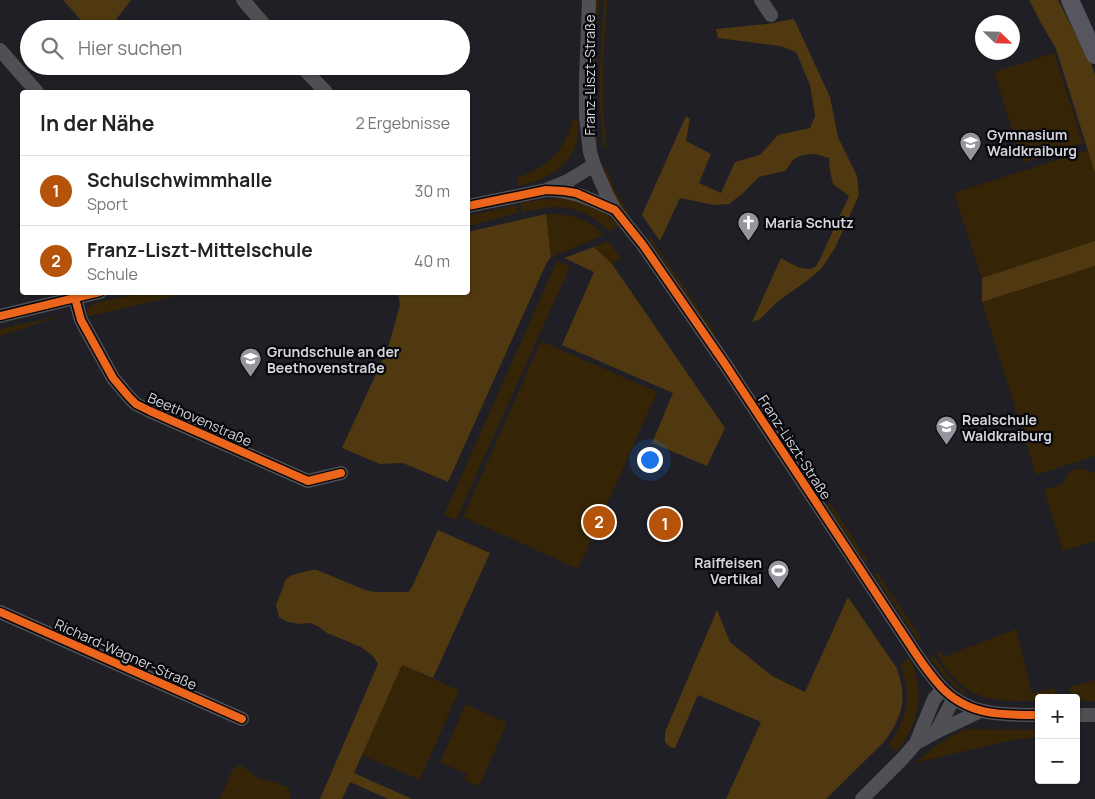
<!DOCTYPE html>
<html lang="de">
<head>
<meta charset="utf-8">
<style>
	body { margin:0; font-family:Manrope,sans-serif; background:#f2f2f2; color:#222 }
	.controls { position:absolute; right:15px; bottom:15px; display:grid; overflow:hidden; border-radius:5px; box-shadow:0 1px 4px #0004 }
	.controls button { width:45px; height:45px; display:grid; place-items:center; padding:0; border:0; border-bottom:1px solid #e0e0e0; background:#fff; color:#222; font:25px sans-serif }
	.compass { position:absolute; left:975px; top:15px; width:45px; height:45px; border-radius:50%; background:#fff; box-shadow:0 1px 4px #0004; rotate:113deg }
	.you { position:absolute; left:649px; top:459px; width:18px; height:18px; margin:-12px; border:4px solid #fff; border-radius:50%; background:#1a73e8; box-shadow:0 0 0 8px #1a73e833 }
	.badge { display:grid; place-items:center; width:32px; height:32px; border-radius:50%; background:#b45309; color:#fff; font-size:16px; font-weight:700 }
	.pin { position:absolute; translate:-50% -50%; border:2px solid #fff; box-shadow:0 1px 5px #0006 }
	.list { margin:0; padding:0; list-style:none }
	h2 { display:flex; justify-content:space-between; align-items:center; height:65px; margin:0; padding:0 20px; font-size:21px }
	h2 small { font-size:16px; font-weight:400; color:#767676 }
	.list li { display:grid; grid-template-columns:32px 1fr auto; gap:15px; align-items:center; box-sizing:border-box; height:70px; padding:0 20px; border-top:1px solid #e0e0e0 }
	.list b { display:block; font-size:19px; white-space:nowrap }
	.list p { margin:0; font-size:16px; white-space:nowrap; color:#767676 }
	.list em { font-size:16px; font-style:normal; color:#767676 }
	.icon { flex:none; width:28px; height:28px; fill:none; stroke:currentColor; stroke-width:2; stroke-linecap:round; stroke-linejoin:round }
	.map { position:relative; flex:none; width:1095px; height:799px; overflow:hidden }
	.search { position:absolute; background:#fff; box-shadow:0 1px 4px #0004; left:20px; top:20px; width:450px; height:55px; display:flex; align-items:center; gap:12px; box-sizing:border-box; padding:0 18px; border-radius:28px; color:#767676; font-size:19px }
	.panel { position:absolute; background:#fff; box-shadow:0 1px 4px #0004; left:20px; top:90px; width:450px; height:205px; border-radius:5px }
	.map>svg:first-child { display:block }
</style>
</head>
<body>
<div class="map">
<svg width="1095" height="799" viewBox="0 0 1095 799">
	<rect width="100%" height="100%" fill="#1f1f25"/>
	<path fill="#352406" d="M596 0H599C596 48 590 98 598 146L595 144 592 118V79Z
		M604 0H607C604 49 599 99 607 148L604 147C596 98 601 50 604 0Z
		M1054 53 1083 143 1023 163 994 72Z
		M573 119H578C577 126 578 133 577 139 572 168 544 181 518 186L517 177C550 166 563 152 573 119Z
		M1088 150 1095 173V241L982 278 954 193Z
		M606 167 615 190 629 213 627 215C618 201 604 184 606 167Z
		M565 198C584 201 606 210 619 226L609 231C595 217 578 207 557 207 546 207 534 210 522 212L520 203 538 200Z
		M516 205 518 213 468 226V216Z
		M546 214C568 213 588 218 604 235L551 257Z
		M649 235 716 334 713 335 650 241Z
		M608 241 621 258 612 264 594 247Z
		M557 261 570 267 456 520 444 515Z
		M1095 266V456L1036 475 982 302Z
		M142 293H189L86 317 88 309 95 303Z
		M64 315 0 336V329Z
		M541 341 657 392 578 569 463 517Z
		M1080 468 1093 473 1095 472V541L1063 551 1044 490 1062 484 1069 472Z
		M830 503 868 560 865 562 827 505Z
		M877 572 921 638 918 641 874 574Z
		M1016 629 1032 693 1054 688 1057 698H1039V701C1007 701 978 704 954 678 947 671 942 661 936 652L940 650 943 657Z
		M934 656 951 679 967 694 966 696C952 685 941 673 931 659Z
		M910 658C925 692 920 723 896 752L889 744C907 718 913 694 900 664Z
		M402 665 459 690 420 780 362 755Z
		M1095 680V701H1076V698H1072L1069 687Z
		M466 704 507 723 479 786 465 780 467 774 440 762Z
		M967 729 1039 730V737L1012 740 915 763C933 747 944 739 967 729Z
		M240 765 244 767 256 777 263 780 275 782 289 788 290 792V799H220L232 770 236 766Z"/>
	<path fill="#503910" d="M63 0H131L109 29H89Z
		M1029 0H1058L1092 66 1095 74V173L1056 49 1041 23Z
		M794 19 830 97 838 137 857 176 859 195 835 248 821 269 808 280 777 302 760 319 752 322 781 258C790 263 806 274 816 266 816 265 820 260 820 259L849 196 833 184 830 171 829 158 815 154 803 155 794 159 785 171 759 177 742 194 729 204 714 205 680 198 660 241 642 215 686 116 690 119 686 141 711 154 699 183 721 193 735 162 760 155 778 135 810 128 815 116 810 85 796 52 780 46 718 38 716 29 767 24Z
		M546 214 551 257 546 264 448 482 403 463 380 464 342 448 388 348 400 305 398 293 468 292V232Z
		M1095 241V266L982 302V278Z
		M594 247 612 264 725 428 707 466 652 443 673 393 562 345 594 272 564 258Z
		M438 530 490 553 433 678 402 665 354 773 412 799H388L350 782 342 799H320L378 664 373 656 361 647 327 633 319 627 310 623 298 624 286 621 279 617 276 605 286 579 292 575 312 570H317L365 590 375 592H408L411 589Z
		M848 597 896 667C908 697 903 716 885 741L826 799H726L761 722 698 695 675 748 670 747 665 742V732L717 610 730 642 772 676 805 692Z"/>
	<g fill="none" stroke-linecap="round" stroke-linejoin="round">
		<path stroke="#4f4f54" stroke-width="14" d="M243 0 268 29
			M589 0 586 79V117L588 135 590 152 594 165 606 193 615 210 643 245 725 364 916 654C924 666 932 677 942 688 969 716 1003 715 1039 715
			M761 0 771 15
			M0 50 37 92
			M301 66 326 92
			M549 190C575 191 592 200 615 210
			M468 206 546 190 568 181 594 165
			M75 298 81 320 113 378 129 397 136 404 150 411 308 481 341 473
			M0 316 100 292
			M0 612 242 719
			M1076 715H1095
			M936 732 981 711
			M916 743 936 732 954 698
			M862 799 903 758 916 743 934 699 943 689"/>
		<path stroke="#565660" stroke-width="18" d="M1070 0 1095 55"/>
		<defs>
			<path id="cycleway" d="M468 206 546 190 564 191 576 193 615 210 643 245 725 364 916 654C924 666 932 677 942 688 969 716 1003 715 1039 715
				M75 298 81 320 113 378 129 397 136 404 150 411 308 481 341 473
				M0 316 100 292
				M0 612 242 719"/>
		</defs>
		<use href="#cycleway" stroke="#07070c" stroke-width="11"/>
		<use href="#cycleway" stroke="#eb651d" stroke-width="8"/>
	</g>
	<defs>
		<symbol id="school-pin" viewBox="-11 -11 22 30"><path d="M0 17L-7.5 6A9.5 9.5 0 1 1 7.5 6Z" fill="#95959d" stroke="#07070c"/><path d="M0-5L7-2L0 1L-7-2ZM-4 1L0 2.5L4 1V4Q0 6-4 4Z" fill="#fff"/></symbol>
		<symbol id="church-pin" viewBox="-11 -11 22 30"><path d="M0 17L-7.5 6A9.5 9.5 0 1 1 7.5 6Z" fill="#95959d" stroke="#07070c"/><path d="M-1.2-6h2.4v3.5h3.3v2.4h-3.3V6h-2.4V-.1h-3.3v-2.4h3.3Z" fill="#fff"/></symbol>
		<symbol id="stadium-pin" viewBox="-11 -11 22 30"><path d="M0 17L-7.5 6A9.5 9.5 0 1 1 7.5 6Z" fill="#95959d" stroke="#07070c"/><path d="M0-5a6.5 5 0 1 0 0 10a6.5 5 0 1 0 0-10ZM-3.5-1.8h7v3.6h-7Z" fill="#fff"/></symbol>
	</defs>
	<g fill-rule="evenodd">
		<use href="#school-pin" x="958" y="130" width="25" height="34"/>
		<use href="#church-pin" x="736" y="210" width="25" height="34"/>
		<use href="#school-pin" x="238" y="346" width="25" height="34"/>
		<use href="#school-pin" x="934" y="414" width="25" height="34"/>
		<use href="#stadium-pin" x="766" y="558" width="25" height="34"/>
	</g>
	<g text-anchor="middle" dominant-baseline="central" stroke-width="4.5" stroke-linejoin="round" paint-order="stroke">
		<g font-size="14" fill="#d4d5dd" stroke="#07070c">
			<text transform="translate(589 75) rotate(-90)">Franz-Liszt-Straße</text>
			<text transform="translate(200 419) rotate(24)">Beethovenstraße</text>
			<text transform="translate(795 447) rotate(57)">Franz-Liszt-Straße</text>
			<text transform="translate(126 654) rotate(24)">Richard-Wagner-Straße</text>
		</g>
		<g font-size="14" font-weight="bold" fill="#d4d5dd" stroke="#07070c" text-anchor="start">
			<text x="987" y="134">Gymnasium<tspan x="987" dy="16">Waldkraiburg</tspan></text>
			<text x="765" y="222">Maria Schutz</text>
			<text x="267" y="351">Grundschule an der<tspan x="267" dy="16">Beethovenstraße</tspan></text>
			<text x="962" y="419">Realschule<tspan x="962" dy="16">Waldkraiburg</tspan></text>
			<text x="762" y="562" text-anchor="end">Raiffeisen<tspan x="762" dy="16">Vertikal</tspan></text>
		</g>
	</g>
</svg>
<div class="controls">
<button>+</button>
<button>−</button>
</div>
<svg class="compass" viewBox="-18 -18 36 36"><path d="M0-13l5 13h-10z" fill="#e53935"/><path d="M0 13l5-13h-10z" fill="#767676"/></svg>
<div class="you"></div>
<div class="pin badge" style="left:665px;top:524px">1</div>
<div class="pin badge" style="left:599px;top:522px">2</div>
<div class="search"><svg class="icon" aria-label="search" viewBox="0 0 24 24"><circle cx="10" cy="10" r="6"/><path d="M15 15l6 6"/></svg>Hier suchen</div>
<section class="panel">
<h2>In der Nähe<small>2 Ergebnisse</small></h2>
<ul class="list">
<li><span class="badge">1</span><div><b>Schulschwimmhalle</b><p>Sport</p></div><em>30 m</em></li>
<li><span class="badge">2</span><div><b>Franz-Liszt-Mittelschule</b><p>Schule</p></div><em>40 m</em></li>
</ul>
</section>
</div>
</body>
</html>
